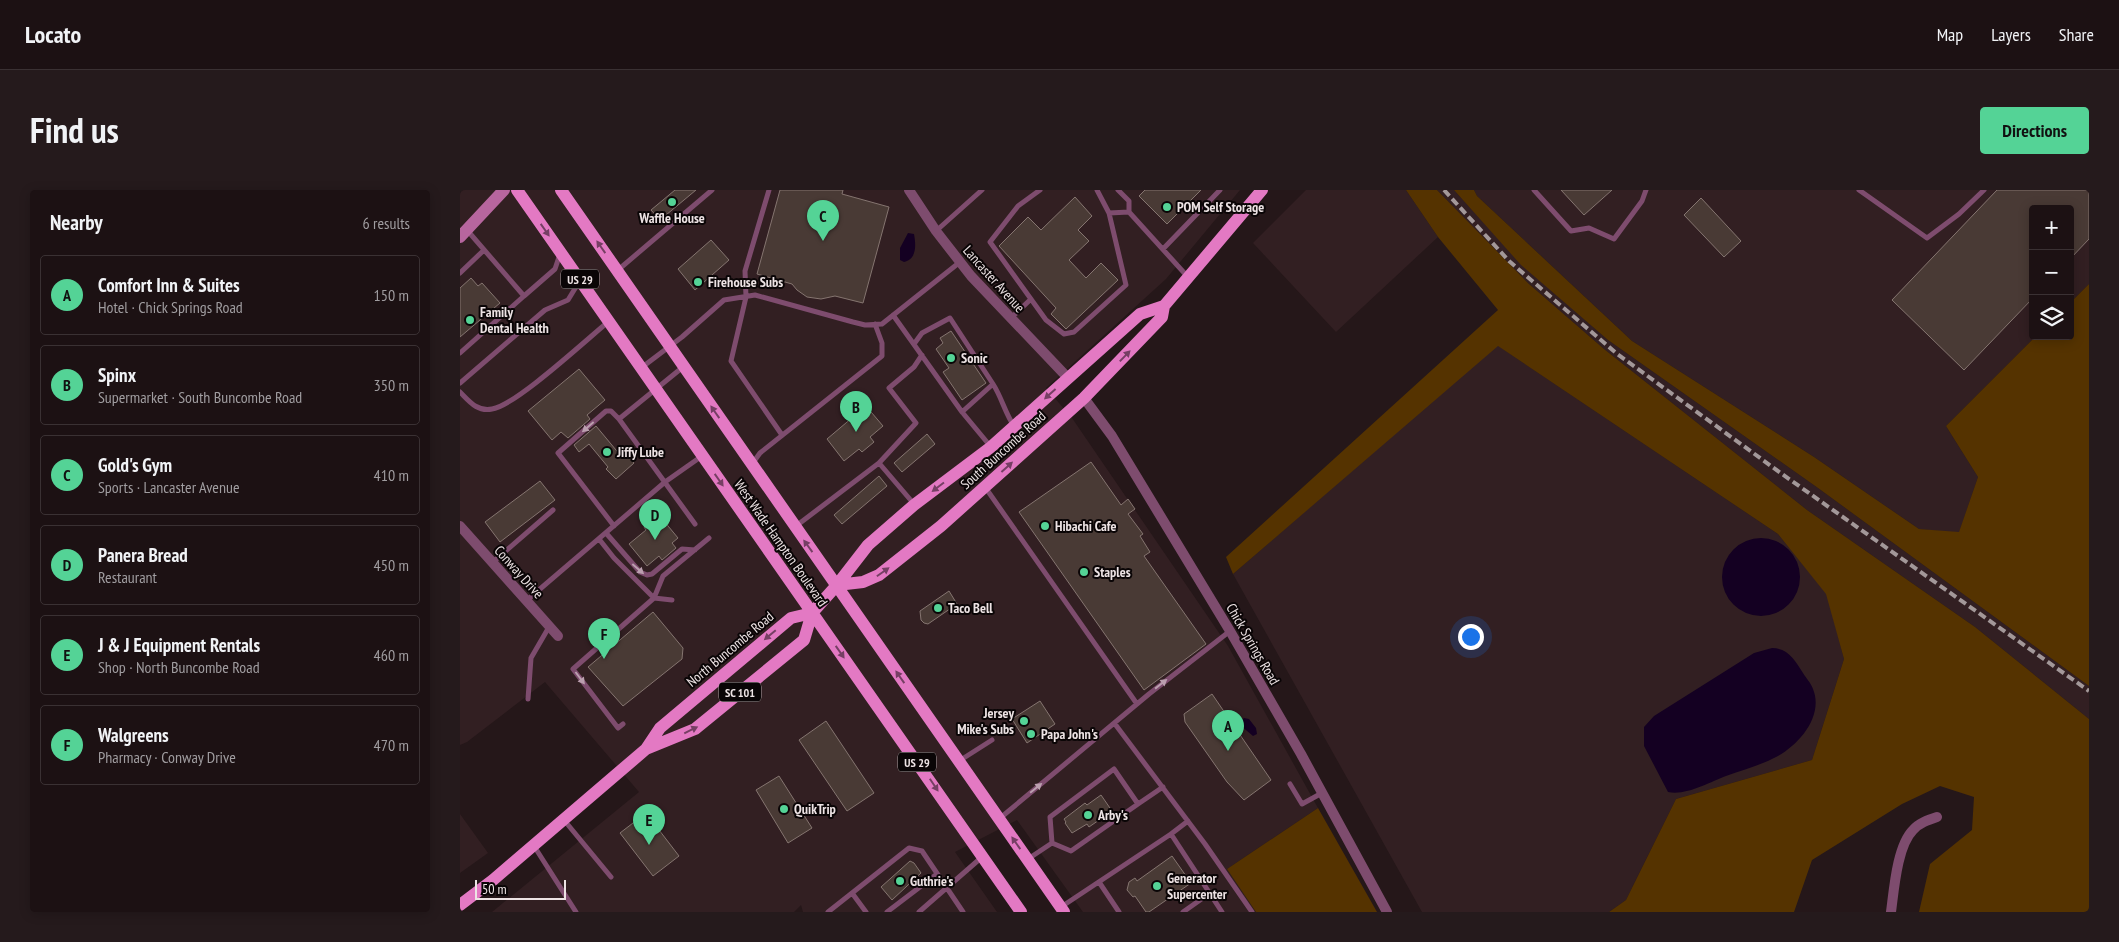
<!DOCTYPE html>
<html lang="en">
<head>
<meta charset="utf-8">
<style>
	body { margin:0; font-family:"PT Sans Narrow",sans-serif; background:#251a1c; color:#f1f3f6 }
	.controls { position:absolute; right:15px; top:15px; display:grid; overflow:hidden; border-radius:5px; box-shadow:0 2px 12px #0003 }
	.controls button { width:45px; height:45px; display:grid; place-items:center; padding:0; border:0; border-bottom:1px solid #3a3133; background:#1c1113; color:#f1f3f6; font:25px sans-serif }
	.scale { position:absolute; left:15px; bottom:12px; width:91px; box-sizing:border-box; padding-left:5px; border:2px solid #ede3e4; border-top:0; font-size:14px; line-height:18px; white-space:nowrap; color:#ede3e4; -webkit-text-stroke:4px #0a0506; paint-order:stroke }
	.you { position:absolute; left:1010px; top:446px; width:18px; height:18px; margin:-12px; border:4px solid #fff; border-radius:50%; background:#1a73e8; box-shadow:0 0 0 8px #1a73e833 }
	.badge { display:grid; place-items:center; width:32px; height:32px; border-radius:50%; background:#54d396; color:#111; font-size:16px; font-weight:700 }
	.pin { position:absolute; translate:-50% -41px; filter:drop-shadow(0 1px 2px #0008) }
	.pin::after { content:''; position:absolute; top:26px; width:18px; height:15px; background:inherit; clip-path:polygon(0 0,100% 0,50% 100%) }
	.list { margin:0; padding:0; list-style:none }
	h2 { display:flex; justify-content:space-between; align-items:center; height:65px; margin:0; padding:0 20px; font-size:21px }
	h2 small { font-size:16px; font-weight:400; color:#a09da0 }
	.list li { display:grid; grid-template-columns:32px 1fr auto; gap:15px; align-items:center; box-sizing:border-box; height:80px; margin:0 10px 10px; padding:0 10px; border:1px solid #3a3133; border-radius:5px }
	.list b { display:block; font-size:19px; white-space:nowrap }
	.list p { margin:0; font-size:16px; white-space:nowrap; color:#a09da0 }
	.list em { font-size:16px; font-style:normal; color:#a09da0 }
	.icon { flex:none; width:28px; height:28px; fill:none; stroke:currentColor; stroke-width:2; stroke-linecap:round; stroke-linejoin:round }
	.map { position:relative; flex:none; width:1629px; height:722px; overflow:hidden; border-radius:5px }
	header { display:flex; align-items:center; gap:30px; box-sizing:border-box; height:70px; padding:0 25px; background:#1c1113; border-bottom:1px solid #3a3133 }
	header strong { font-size:24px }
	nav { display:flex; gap:28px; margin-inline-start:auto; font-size:18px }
	.intro { display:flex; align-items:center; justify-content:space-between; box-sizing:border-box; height:120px; padding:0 30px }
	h1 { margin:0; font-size:35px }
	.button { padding:12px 22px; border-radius:5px; background:#54d396; color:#111; font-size:18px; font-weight:700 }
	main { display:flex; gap:30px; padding:0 30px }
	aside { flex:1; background:#1c1113; border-radius:5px; box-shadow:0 2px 12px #0003 }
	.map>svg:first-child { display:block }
</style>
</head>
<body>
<header>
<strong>Locato</strong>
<nav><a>Map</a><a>Layers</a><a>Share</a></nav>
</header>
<div class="intro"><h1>Find us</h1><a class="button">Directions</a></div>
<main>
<aside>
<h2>Nearby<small>6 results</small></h2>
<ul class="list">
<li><span class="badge">A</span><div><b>Comfort Inn &amp; Suites</b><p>Hotel · Chick Springs Road</p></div><em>150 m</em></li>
<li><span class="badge">B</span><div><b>Spinx</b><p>Supermarket · South Buncombe Road</p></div><em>350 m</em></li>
<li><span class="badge">C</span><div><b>Gold's Gym</b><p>Sports · Lancaster Avenue</p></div><em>410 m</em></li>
<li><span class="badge">D</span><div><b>Panera Bread</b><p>Restaurant</p></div><em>450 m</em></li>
<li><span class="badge">E</span><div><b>J &amp; J Equipment Rentals</b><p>Shop · North Buncombe Road</p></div><em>460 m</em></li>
<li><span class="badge">F</span><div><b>Walgreens</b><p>Pharmacy · Conway Drive</p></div><em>470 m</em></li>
</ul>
</aside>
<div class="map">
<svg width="1629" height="722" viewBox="0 0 1629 722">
	<rect width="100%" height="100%" fill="#251719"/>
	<path fill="#321f22" d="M0 0H780L706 89 586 198 612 228 768 456 858 618 767 679 796 722H623L557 630 495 662 537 722H343L341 715 334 722H32L179 602 85 492 7 552 0 555Z
		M846 0H946L978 47 876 142 793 53Z
		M977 0H994L1062 75 1148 150 1358 298 1629 496V529L1515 437 1347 320 1144 159 1069 94Z
		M1014 0H1629V94L1610 113V19H1573V146H1576L1486 236 1518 287 1499 343 1459 339 1354 267 1172 151 1017 6Z
		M1037 155 1318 344 1367 404 1384 469 1352 570 1216 609 1166 710 1149 722H962L773 384Z
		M0 624 28 663 0 683Z"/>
	<path fill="#530" d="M946 0H977L1069 94 1144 159 1347 320 1515 437 1629 529V722H1459L1470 674 1512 640 1514 607 1480 596 1442 614 1352 670 1334 722H1149L1166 710 1216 609 1352 570 1384 469 1366 404 1318 344 1038 156 773 384 766 367 1038 120 978 47Z
		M994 0H1014L1017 6 1172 151 1354 267 1459 339 1499 342 1518 287 1486 236 1576 146H1610V113L1629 94V496L1358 298 1148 150 1061 75Z
		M858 618 917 722H796L767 679Z"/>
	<path fill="#140022" d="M448 43 454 44C456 55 457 69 444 72L440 70V58Z
		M1262 387a39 39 0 1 1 78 0a39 39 0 1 1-78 0Z
		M1312 458C1328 458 1335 470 1343 483 1346 488 1351 493 1353 499 1364 526 1339 555 1316 567 1301 575 1283 580 1266 586 1250 592 1226 606 1208 602L1184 556V537L1194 526 1294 463Z
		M784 528 789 529 796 538 797 544 793 546 780 535V532Z"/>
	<path fill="#493a35" stroke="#857570" d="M215 0H236L200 30 191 20Z
		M320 0H383L382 4 429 17 403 113 375 106 361 109 347 107 337 100 332 94 297 84Z
		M685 0H741L707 34 679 6Z
		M1101 0H1152L1124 25Z
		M1537 0H1629V49L1610 69V19H1573V108L1504 180 1432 110Z
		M615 7 632 26 618 40 629 51 609 70 626 88 641 73 658 90 606 139 591 124 596 118 539 56 568 27 581 40Z
		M1241 8 1281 51 1264 67 1224 25Z
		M251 50 269 70 235 100 218 79Z
		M11 88 18 96 22 93 40 113 0 147V98Z
		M491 141 526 193 502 210 483 182 489 178 476 159 483 153 480 148Z
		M119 179 145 210 127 225 130 229 108 248 101 242 92 250 68 221Z
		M406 216 423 236 410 247 414 252 402 262 399 259 384 271 367 249Z
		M136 236 161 266 165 262 174 273 156 289 146 279 148 277 129 254 119 262 114 255Z
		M467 244 475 254 442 282 434 273Z
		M631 272 661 315 668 309 675 319 668 324 683 344 680 346 690 362 684 366 746 454 684 500 559 322Z
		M419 286 427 296 382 334 374 325Z
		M80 291 95 310 40 352 25 332Z
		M199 325 218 348 212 353 216 358 202 370 199 366 187 376 169 354 186 340 184 337Z
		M489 401 497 414 468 434 464 433 461 430 460 421Z
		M193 422 223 458 222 469 163 516 128 477Z
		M752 504 811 590 784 610 767 592 725 532 724 524Z
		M580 511 595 534 567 553 552 529Z
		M366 531 414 603 387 621 339 550Z
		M319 586 352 638 328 653 296 600Z
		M641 605 652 621 629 637 627 634 612 643 605 633 606 632 604 629 625 613 627 615Z
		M186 623 219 666 193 686 160 643Z
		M712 666 731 693 689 722H686L675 706 673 707 667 700 669 692 675 688 677 691Z
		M450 671 454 673 461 683 432 710 421 697Z"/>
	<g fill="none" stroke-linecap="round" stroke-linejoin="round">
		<path stroke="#7e4c6e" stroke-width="5" d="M309 0 285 81 286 107 271 171 322 245
			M580 0 558 16 530 52 586 130 604 144 614 142 666 95 649 23 637 0
			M658 0 669 11V22
			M1074 0 1111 41 1129 38 1154 49 1182 11 1186 0
			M1399 0 1467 48 1499 24 1524 0
			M649 23 669 22 727 86
			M7 40 64 106 95 79 100 64
			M476 41 522 0
			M703 59 760 0
			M158 80 252 0
			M0 83 24 60
			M433 125 502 222
			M551 128 571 109
			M454 154 462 143 490 128 533 194
			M0 163 64 106
			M223 177 159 229 235 334
			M181 178 222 147 264 110 295 105 393 132 405 135 422 134 500 72
			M0 193 85 120 108 110 119 92
			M0 202C9 211 17 222 32 219 55 216 126 150 148 132
			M531 257 502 222 533 194C542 208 545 223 554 236
			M292 274 300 263 422 166V153L415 134
			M525 297 677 514
			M454 314 419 273 456 233 429 198 454 177 462 165
			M154 336 98 263 146 221H151L159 229
			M336 336 419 273
			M146 343 180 382 187 385 192 384 222 359 235 360
			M139 349 154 368 194 408 212 410
			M33 372 93 320
			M66 411 205 292 242 266
			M68 509 71 468 89 437
			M163 534 158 538 113 479 194 408 203 386 249 348
			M655 534 745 654 792 722
			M499 571 532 550
			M654 579 678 614 611 661 592 653 590 627Z
			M830 594 842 614 862 603
			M678 614 703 597
			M539 629 689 504 770 441
			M104 630 151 687
			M728 631 711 644 762 722
			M74 656 116 722
			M568 669 592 653
			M639 692 659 722
			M392 703 406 722
			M601 717 711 644
			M368 722 449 658 462 661 503 722
			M427 722 477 684
			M459 722 522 667
			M723 722 750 703"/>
		<path stroke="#7e4c6e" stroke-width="10" d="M449 0 476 41 511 86 608 188
			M624 208 652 246 770 441 841 564 927 722
			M0 336 98 446
			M1431 722C1434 700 1437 656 1453 640 1459 633 1468 630 1477 627"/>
		<path stroke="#b7669e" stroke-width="12" d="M0 47 44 0"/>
		<path stroke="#e379c3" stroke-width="12" d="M57 0 561 722
			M101 0 604 722
			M377 395 403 392 419 385 481 336 624 208 702 127 704 116 802 0
			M186 559 235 539 344 450 352 423 377 395 408 355 454 315 531 257 680 124 704 116
			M0 715 33 690 186 559 200 538 331 428 352 423"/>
		<path stroke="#a39899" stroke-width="4" stroke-dasharray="8 4" stroke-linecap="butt" d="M984 0 1049 71 1156 163 1322 284 1629 501"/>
	</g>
	<defs><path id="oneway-solid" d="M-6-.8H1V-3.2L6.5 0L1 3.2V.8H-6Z" transform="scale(1.25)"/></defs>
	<g fill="#763f64">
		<use href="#oneway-solid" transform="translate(85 40) rotate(55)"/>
		<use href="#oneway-solid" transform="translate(141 57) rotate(-125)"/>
		<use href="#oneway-solid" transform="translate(665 166) rotate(-46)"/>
		<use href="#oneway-solid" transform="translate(590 204) rotate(138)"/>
		<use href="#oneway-solid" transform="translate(255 222) rotate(-125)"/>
		<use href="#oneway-solid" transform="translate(547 277) rotate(-42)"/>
		<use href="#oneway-solid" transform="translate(259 290) rotate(55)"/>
		<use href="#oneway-solid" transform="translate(478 297) rotate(143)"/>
		<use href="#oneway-solid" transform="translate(348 356) rotate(-126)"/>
		<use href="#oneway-solid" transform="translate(423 382) rotate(-35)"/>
		<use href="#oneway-solid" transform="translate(310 445) rotate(140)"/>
		<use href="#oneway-solid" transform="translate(380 462) rotate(55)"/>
		<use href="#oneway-solid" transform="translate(440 487) rotate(-125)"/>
		<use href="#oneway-solid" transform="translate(231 540) rotate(-26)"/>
		<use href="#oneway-solid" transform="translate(474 595) rotate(56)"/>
		<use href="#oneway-solid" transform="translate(556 653) rotate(-125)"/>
	</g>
	<g fill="#bb9faf">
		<use href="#oneway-solid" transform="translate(128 237) rotate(139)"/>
		<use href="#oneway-solid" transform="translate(178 379) rotate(41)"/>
		<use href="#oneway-solid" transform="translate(120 488) rotate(53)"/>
		<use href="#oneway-solid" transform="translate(701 494) rotate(-38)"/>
		<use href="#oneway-solid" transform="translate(576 598) rotate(-39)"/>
	</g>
	<g fill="#54d396" stroke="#0a0506" stroke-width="2">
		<circle cx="212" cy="12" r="5"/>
		<circle cx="707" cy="17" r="5"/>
		<circle cx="238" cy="92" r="5"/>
		<circle cx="10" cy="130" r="5"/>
		<circle cx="491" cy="168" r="5"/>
		<circle cx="147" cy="262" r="5"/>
		<circle cx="585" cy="336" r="5"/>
		<circle cx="624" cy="382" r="5"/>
		<circle cx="478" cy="418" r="5"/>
		<circle cx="564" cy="531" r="5"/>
		<circle cx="571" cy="544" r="5"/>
		<circle cx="324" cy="619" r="5"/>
		<circle cx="628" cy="625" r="5"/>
		<circle cx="440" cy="691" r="5"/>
		<circle cx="697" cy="696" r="5"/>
	</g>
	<g text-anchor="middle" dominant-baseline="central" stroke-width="4" stroke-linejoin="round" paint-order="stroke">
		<g fill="#0a0506" stroke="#a9a0a1" stroke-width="1">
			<rect x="101" y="79.5" width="38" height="19" rx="4"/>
			<rect x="259" y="492.5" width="42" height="19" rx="4"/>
			<rect x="438" y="562.5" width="38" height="19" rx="4"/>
		</g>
		<g font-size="12" font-weight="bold" fill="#ede3e4">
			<text x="120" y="89">US 29</text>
			<text x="280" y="502">SC 101</text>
			<text x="457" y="572">US 29</text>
		</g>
		<g font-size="14" font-weight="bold" fill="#ede3e4" stroke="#0a0506" text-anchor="start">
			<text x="717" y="17">POM Self Storage</text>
			<text x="212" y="28" text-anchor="middle">Waffle House</text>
			<text x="248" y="92">Firehouse Subs</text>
			<text x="20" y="122">Family<tspan x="20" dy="16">Dental Health</tspan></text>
			<text x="501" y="168">Sonic</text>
			<text x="157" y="262">Jiffy Lube</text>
			<text x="595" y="336">Hibachi Cafe</text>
			<text x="634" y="382">Staples</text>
			<text x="488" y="418">Taco Bell</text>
			<text x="554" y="523" text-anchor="end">Jersey<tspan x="554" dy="16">Mike's Subs</tspan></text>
			<text x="581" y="544">Papa John's</text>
			<text x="334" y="619">QuikTrip</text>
			<text x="638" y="625">Arby's</text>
			<text x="707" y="688">Generator<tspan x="707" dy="16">Supercenter</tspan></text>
			<text x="450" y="691">Guthrie's</text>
		</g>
		<g font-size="14" fill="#ede3e4" stroke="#0a0506">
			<text transform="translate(534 89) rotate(48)">Lancaster Avenue</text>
			<text transform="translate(543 260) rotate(-42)">South Buncombe Road</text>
			<text transform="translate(321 353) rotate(55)">West Wade Hampton Boulevard</text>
			<text transform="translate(59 382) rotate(48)">Conway Drive</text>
			<text transform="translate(793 454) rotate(60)">Chick Springs Road</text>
			<text transform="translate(270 459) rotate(-40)">North Buncombe Road</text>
		</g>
	</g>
</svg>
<div class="controls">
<button>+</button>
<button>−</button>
<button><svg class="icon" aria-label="layers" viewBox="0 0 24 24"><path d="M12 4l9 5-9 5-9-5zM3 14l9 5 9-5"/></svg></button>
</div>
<div class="scale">50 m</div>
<div class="you"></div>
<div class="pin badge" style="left:768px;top:561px">A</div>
<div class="pin badge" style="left:396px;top:242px">B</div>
<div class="pin badge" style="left:363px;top:51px">C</div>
<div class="pin badge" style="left:195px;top:350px">D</div>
<div class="pin badge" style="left:189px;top:655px">E</div>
<div class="pin badge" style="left:144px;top:469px">F</div>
</div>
</main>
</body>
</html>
